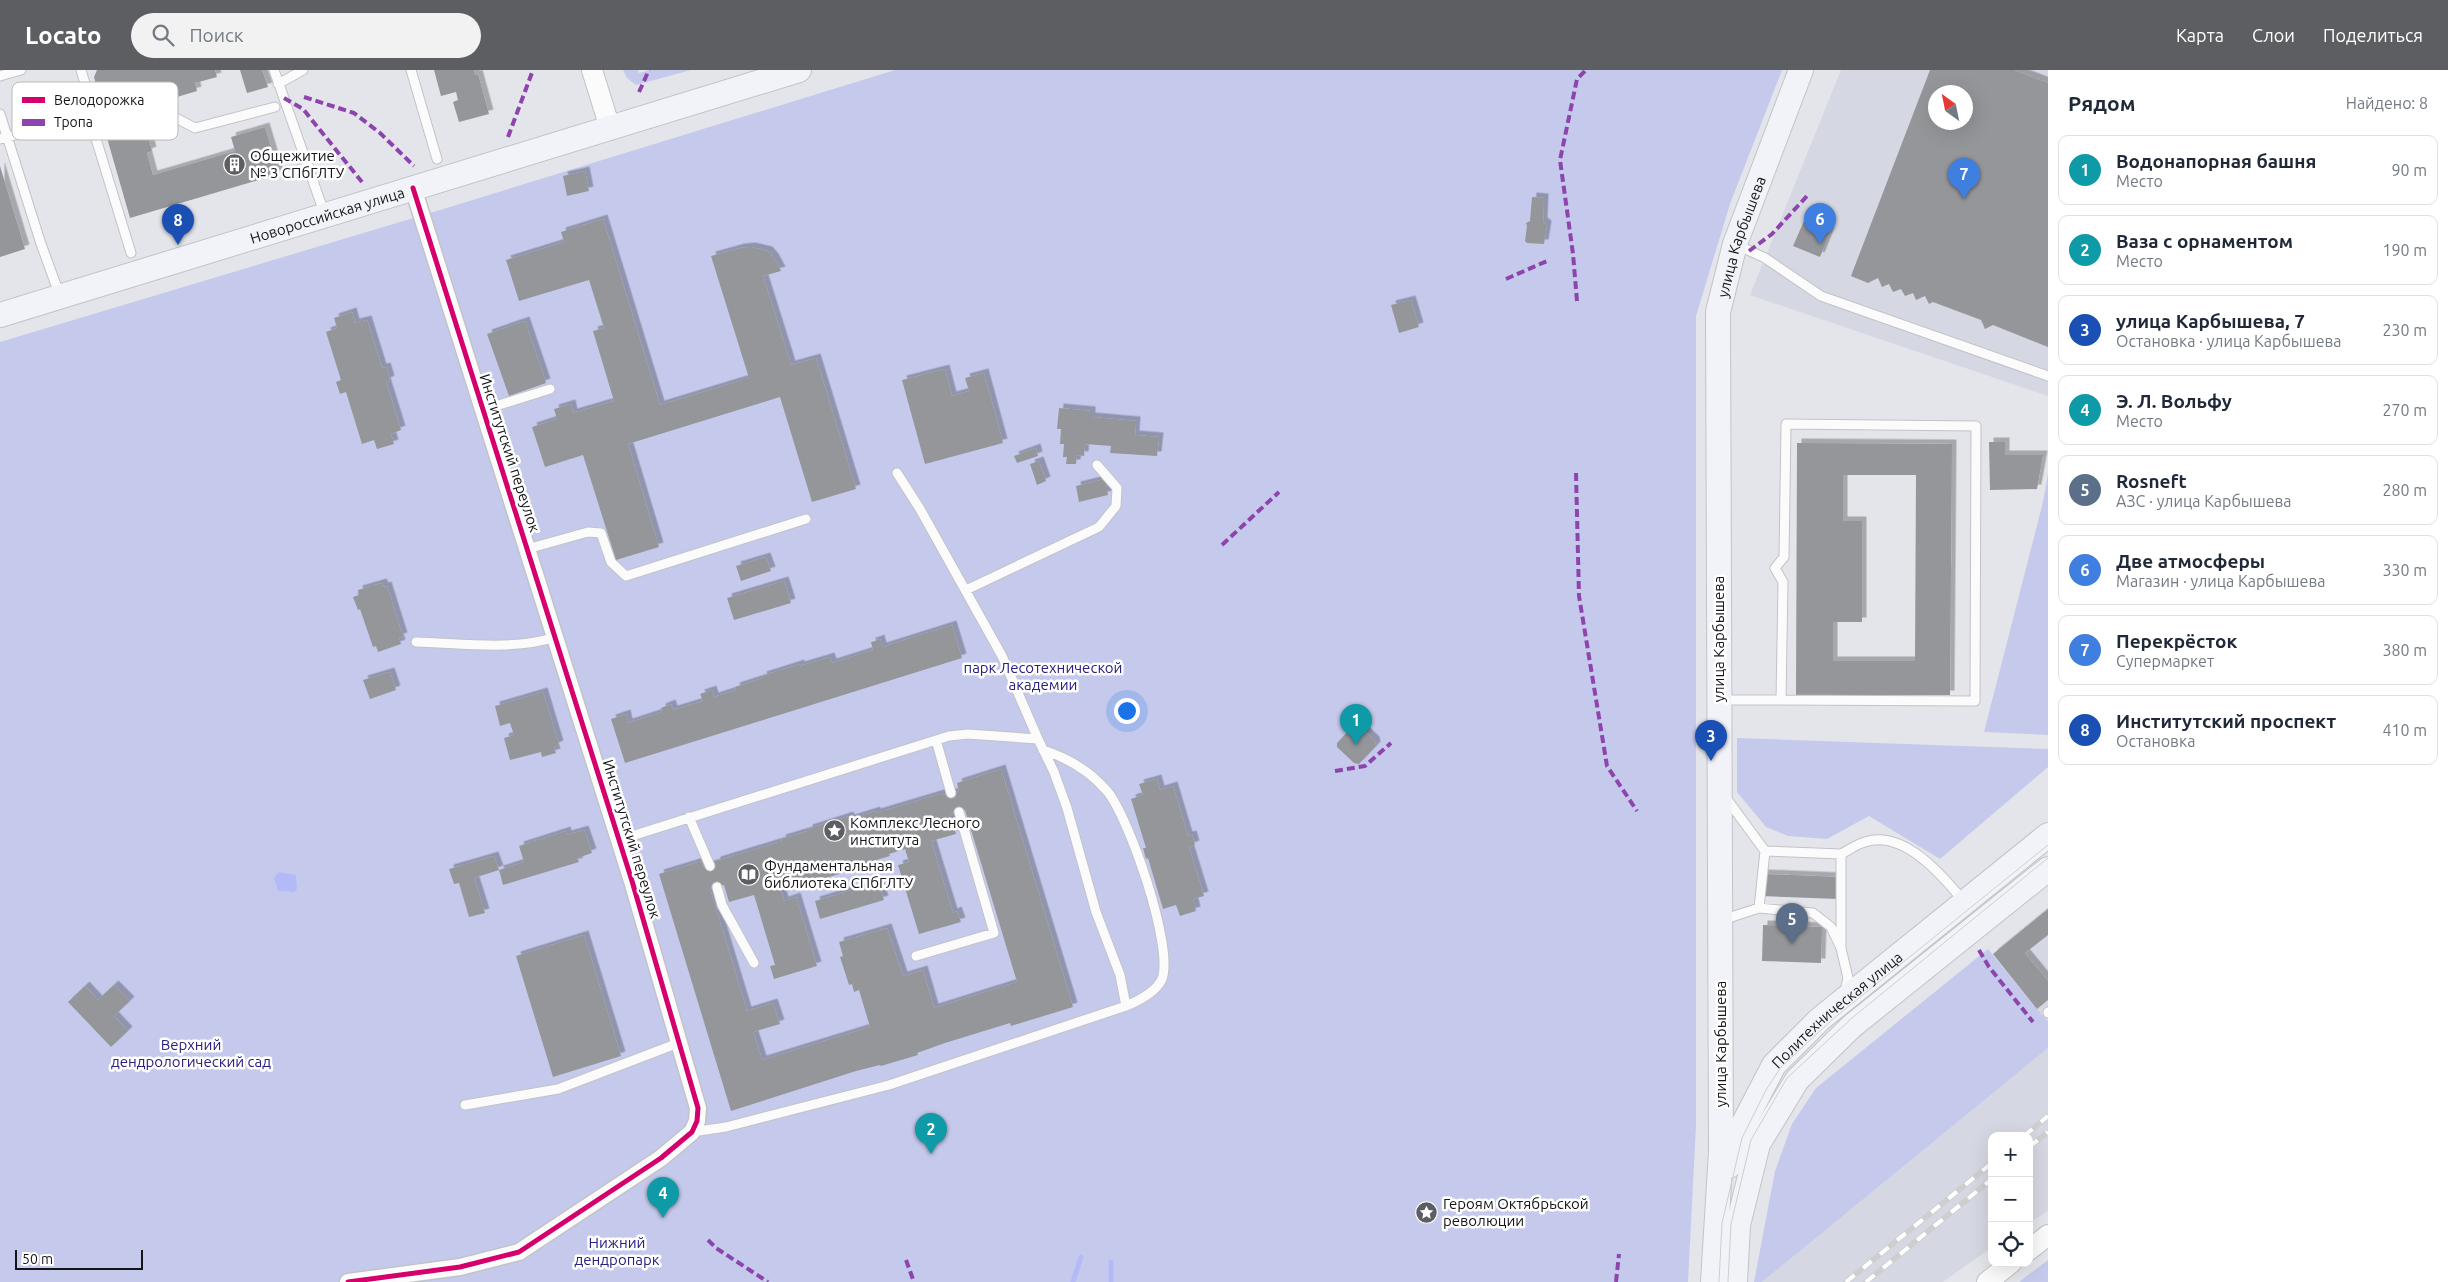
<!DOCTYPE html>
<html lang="ru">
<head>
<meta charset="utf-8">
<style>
	body { margin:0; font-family:Ubuntu,sans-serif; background:#f2f2f3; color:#1f2937 }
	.controls { position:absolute; right:15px; bottom:15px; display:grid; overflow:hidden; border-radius:10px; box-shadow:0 5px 20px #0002 }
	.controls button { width:45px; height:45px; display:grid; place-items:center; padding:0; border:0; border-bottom:1px solid #e0e1e3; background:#fff; color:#1f2937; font:25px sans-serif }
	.compass { position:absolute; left:1928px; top:15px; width:45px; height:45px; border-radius:50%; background:#fff; box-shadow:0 5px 20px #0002; rotate:327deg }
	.scale { position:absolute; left:15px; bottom:12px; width:128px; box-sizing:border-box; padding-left:5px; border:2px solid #151519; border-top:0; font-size:14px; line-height:18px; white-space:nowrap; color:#151519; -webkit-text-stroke:4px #fff; paint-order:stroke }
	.you { position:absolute; left:1126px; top:640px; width:18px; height:18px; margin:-12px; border:4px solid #fff; border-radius:50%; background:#1a73e8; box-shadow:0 0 0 8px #1a73e833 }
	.badge { display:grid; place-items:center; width:32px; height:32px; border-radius:50%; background:#5d5e62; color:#fff; font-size:16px; font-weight:700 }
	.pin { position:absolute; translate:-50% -41px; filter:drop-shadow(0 1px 2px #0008) }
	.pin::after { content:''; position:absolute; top:26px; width:18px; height:15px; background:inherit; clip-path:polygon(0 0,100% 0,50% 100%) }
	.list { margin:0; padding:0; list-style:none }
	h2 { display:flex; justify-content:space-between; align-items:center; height:65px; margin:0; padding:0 20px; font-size:21px }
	h2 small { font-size:16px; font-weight:400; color:#747a83 }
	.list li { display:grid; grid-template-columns:32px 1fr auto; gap:15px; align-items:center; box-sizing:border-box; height:70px; margin:0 10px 10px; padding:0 10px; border:1px solid #e0e1e3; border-radius:10px }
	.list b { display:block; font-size:19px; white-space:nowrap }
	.list p { margin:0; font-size:16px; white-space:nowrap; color:#747a83 }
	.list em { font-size:16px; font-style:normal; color:#747a83 }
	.icon { flex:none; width:28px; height:28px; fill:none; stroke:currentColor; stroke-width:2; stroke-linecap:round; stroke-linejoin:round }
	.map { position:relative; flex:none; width:2048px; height:1212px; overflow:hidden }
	header { display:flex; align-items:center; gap:30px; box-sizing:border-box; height:70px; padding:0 25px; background:#5d5e62; color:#fff }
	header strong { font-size:24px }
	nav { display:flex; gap:28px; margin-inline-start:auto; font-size:18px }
	.search { width:350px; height:45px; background:#f2f2f3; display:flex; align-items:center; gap:12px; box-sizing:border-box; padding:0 18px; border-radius:28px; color:#747a83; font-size:19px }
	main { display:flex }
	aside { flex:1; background:#fff }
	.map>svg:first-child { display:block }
</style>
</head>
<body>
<header>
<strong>Locato</strong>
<div class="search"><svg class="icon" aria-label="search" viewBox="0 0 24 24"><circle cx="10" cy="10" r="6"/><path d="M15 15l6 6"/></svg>Поиск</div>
<nav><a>Карта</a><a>Слои</a><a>Поделиться</a></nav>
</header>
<main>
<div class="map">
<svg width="2048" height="1212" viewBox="0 0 2048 1212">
	<defs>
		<filter id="shadow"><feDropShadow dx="4.5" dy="-4.5" stdDeviation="0" flood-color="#0004"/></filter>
	</defs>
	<rect width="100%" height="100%" fill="#e4e5ea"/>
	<path fill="#d5d7e2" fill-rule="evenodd" d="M1841 0H2048V326L1750 225ZM1936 22H1966V52H1936Z
		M2048 839V952L1993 884Z
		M2048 978V1141L2029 1153V1066H1992V1177L1943 1212H1762Z"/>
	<path fill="#c5caec" d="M623 0H638L639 3 650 0H691L636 15 627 8Z
		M895 0H1782L1730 134 1696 246V1056L1688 1212H0V272L440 140Z
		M2048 403V665L1984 662 2043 432Z
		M1737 668 2048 679V697L1940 789 1869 746 1827 769 1788 766 1766 757 1737 722Z
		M1988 879 2048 952V978L1762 1212H1754L1775 1101 1792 1054 1816 1018Z
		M2048 1190V1212H2019Z"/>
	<path fill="#b4baf8" d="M279 802 296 805 297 819 294 822 278 821 274 808Z"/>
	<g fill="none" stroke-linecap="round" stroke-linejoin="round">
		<path stroke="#b4baf8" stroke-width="5" d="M1111 1192V1212
			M1073 1212 1081 1187"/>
	</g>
	<path fill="#95969a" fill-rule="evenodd" filter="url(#shadow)" d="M97 0H215L217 7 195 13 197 21 167 30 163 16 117 29 121 44 125 42 126 47 141 43 152 81 147 83 153 105 235 81 231 67 265 57 279 104 130 148 103 54 111 52 103 21 97 18 94 7Z
		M240 0H262L268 17 247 23Z
		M434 0H474L475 5 478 4 489 44 459 52 453 32 458 30 456 22 441 26Z
		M1930 0H2014L2048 13V277L1993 255 1985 259 1981 250 1933 232 1929 234 1925 226 1916 230 1913 223 1905 226 1901 219 1893 222 1889 214 1882 217 1878 208 1868 213 1851 206ZM1936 22H1966V52H1936Z
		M0 96 25 179 0 187Z
		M585 101 589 121 567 126 563 106Z
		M1532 127 1544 128 1543 152 1547 155 1544 174 1527 173 1525 171 1527 156 1526 153 1530 151Z
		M603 149 660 335 749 308 711 186 740 178 751 177 768 181 774 188 781 201 763 206 791 295 816 288 856 419 812 432 780 327 628 374 659 477 616 490 583 385 545 397 532 357 557 349 554 339 571 334 573 343 614 331 593 261 604 258 589 210 519 231 506 190 564 172 561 162Z
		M1804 151 1830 162 1820 187 1793 176Z
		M1411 230 1419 257 1399 263 1391 235Z
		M352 242 355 253 367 250 382 298 386 297 390 310 386 312 401 360 391 364 394 374 377 379 374 370 362 374 346 322 340 324 336 312 341 310 326 262 337 258 334 248Z
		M525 251 546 313 509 326 487 264Z
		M945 299 952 326 969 321 965 308 984 303 1003 373 925 394 902 310Z
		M1059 338 1091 341V347L1136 351 1135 365 1159 367 1157 386 1110 383 1111 376 1085 374 1084 386 1077 385 1076 394H1066L1067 387H1063L1064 374H1060L1061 359H1057Z
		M1989 372H2005V385H2043L2037 419 1990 420Z
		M1797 373 1952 374 1950 625H1796ZM1843 405H1916L1915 591H1833V552H1862V451H1843Z
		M1036 378 1038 386 1017 393 1014 386Z
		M1039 391 1046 411 1037 415 1030 394Z
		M1105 409 1108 425 1079 432 1076 416Z
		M766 487 771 501 741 511 736 496Z
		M784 511 791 533 734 550 727 528Z
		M382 513 384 517 387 516 403 567 399 568 401 574 378 582 376 576 373 577 360 539 358 540 353 527 359 525 358 520Z
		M952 555 962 588 625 693 611 649 626 644 628 653 662 642 661 638 671 634 673 640 703 631 700 624 712 620 714 627 736 620 735 617 763 608 762 606 800 594V596L830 587 832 593 873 580 871 572 875 571 880 569 882 577Z
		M390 602 396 620 370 629 363 610Z
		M543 622 559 675 554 677 556 683 542 687 541 682 510 690 504 668 514 665 510 653 500 656 495 636Z
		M1354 655H1358L1375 671 1376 676 1359 694 1354 693 1337 677V673Z
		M1001 699 1073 937 1011 956 1010 953 945 973 917 983 918 985 881 996 880 995 856 1001 731 1041 659 804 702 791 703 797 716 793V791L782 771 781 769 808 761V759L849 746 850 749 876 741V743L943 723 944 725 959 721 957 713ZM965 740 1017 912 934 938 923 900 903 906 887 858 839 872 843 886 840 887 849 915 852 914 854 922 859 920 870 957 762 990 753 962 780 954 773 933 747 941 710 819 724 815 729 832 754 825 775 895 770 896 774 909 817 896 796 827 784 831 780 818 822 807 823 809 864 796 863 794 890 786 889 784 905 779 909 792 898 795 919 864 961 852 957 841 953 843 931 771 956 764 950 744Z
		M1157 709 1160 720 1173 716 1188 766 1192 765 1195 775 1189 777 1204 826 1193 829 1196 841 1180 846 1176 835 1163 839 1148 788 1146 789 1143 778H1146L1131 729 1143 725 1139 714Z
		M584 760 592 783 577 788 579 792 503 815 499 800 524 792 519 776 566 761 567 765Z
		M494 786 499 800 474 808 485 843 469 847 459 813 454 814 449 799Z
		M1763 804 1839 807 1838 829 1762 826Z
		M878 812 884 830 820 849 815 831Z
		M2048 839V865L2025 883 2048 911V930L2037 939 1993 884Z
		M1763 855 1822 857 1821 893 1762 891Z
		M584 865 621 986 553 1007 516 886Z
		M114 915 130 931 114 946 128 961 111 977 68 932 85 916 98 930Z"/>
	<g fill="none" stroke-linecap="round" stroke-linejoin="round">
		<defs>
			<path id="service" d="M81 0 94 44
				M274 0 325 145
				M411 0 437 89
				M0 6 21 0
				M278 14 303 0
				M119 38 144 31 195 58 275 37
				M0 44 41 174 60 226
				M89 46 131 183
				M0 69 108 41
				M286 103 309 97
				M1737 175 1765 188 1821 226 2048 306
				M483 340 550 319
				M897 403 920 439 1002 586 1038 669
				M527 479 588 462 601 463 611 492 626 506 806 449
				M966 520 1099 457 1116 436 1117 418 1097 395
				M416 572C461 573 512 581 556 567
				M1721 630H1781L1783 512 1775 498 1784 487 1786 354 1976 356 1975 631 1781 630
				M936 670 951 723
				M1043 680C1068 688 1089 700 1107 721 1129 747 1174 877 1162 909 1156 922 1138 931 1126 936
				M1726 728 1765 781 1841 784V878
				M689 747 710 796
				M619 770 949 666 968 664 1038 669 1054 702 1067 738 1096 842 1120 905 1126 936 889 1015 726 1057 692 1062
				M1841 784C1849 780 1857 774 1865 772 1904 759 1944 807 1965 833
				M717 817 722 835 754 893
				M1759 838 1765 781
				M1722 850 1759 838 1813 843 1831 857 1841 878 1848 908 1845 922
				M916 886 994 863 959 742
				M2048 943V942
				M465 1035 558 1019 681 972"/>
			<path id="minor" d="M348 1212 460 1197 519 1182 661 1088 692 1062 697 1051 698 1038 632 811 413 118"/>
			<path id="tertiary" d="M592 0 610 58
				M2029 1180 2048 1165
				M1987 1212 2011 1193"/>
			<g id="secondary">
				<path id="s1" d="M0 245 799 0"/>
				<path id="s2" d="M1729 1096 1737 1066 1774 995 1820 949 2048 765"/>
				<path id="s3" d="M1713 1212 1721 1081 1718 242 1735 174 1801 0"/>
				<path d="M1735 1212 1738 1155 1758 1074 1797 1010 1852 956 2048 799"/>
			</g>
		</defs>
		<use href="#service" stroke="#c2c3c7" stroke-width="11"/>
		<use href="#minor" stroke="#c2c3c7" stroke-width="19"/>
		<use href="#tertiary" stroke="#c2c3c7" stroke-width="22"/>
		<use href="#secondary" stroke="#c2c3c7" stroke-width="26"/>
		<use href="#service" stroke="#fbfbfc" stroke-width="9"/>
		<use href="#minor" stroke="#fbfbfc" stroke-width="16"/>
		<use href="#tertiary" stroke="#fbfbfc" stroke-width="20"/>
		<use href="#secondary" stroke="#f2f3f8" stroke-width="24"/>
		<path stroke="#cececf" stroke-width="1" d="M1719 1212 1722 1153 1742 1068 1766 1020 1781 997 1833 949 2048 775
			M1728 1212 1731 1154 1751 1070 1787 1008 1852 948 2048 788"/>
		<defs>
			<path id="rail" d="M2024 1066 2048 1046
				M2029 1077 2048 1062
				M1846 1212 1992 1093
				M1866 1212 1992 1109"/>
		</defs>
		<use href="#rail" stroke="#cececf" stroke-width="5.5"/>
		<use href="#rail" stroke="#fff" stroke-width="4" stroke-dasharray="11" stroke-linecap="butt"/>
		<path stroke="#8e44ad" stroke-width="4" stroke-dasharray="8 4" stroke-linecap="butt" d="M639 22 649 0
			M304 27 354 43 380 63 414 96
			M284 28 303 39 362 112
			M508 67 533 0
			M1749 181 1772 164 1807 126
			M1506 209 1547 191
			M1577 231 1573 184 1560 90 1577 9 1586 0
			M1576 403 1579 526 1607 696 1637 741
			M1222 475 1279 422
			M1335 701 1365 696 1391 673
			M1979 880 1989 897 2033 952
			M708 1170 716 1178 768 1212
			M906 1190 914 1212
			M1616 1212 1619 1184"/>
		<defs>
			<path id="cycleway" d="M348 1212 460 1197 519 1182 661 1088 692 1062 697 1051 698 1038 632 811 413 118"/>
		</defs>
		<use href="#cycleway" stroke="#fff" stroke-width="8"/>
		<use href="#cycleway" stroke="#d6006c" stroke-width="5"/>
	</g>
	<defs>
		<symbol id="building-disc" viewBox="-11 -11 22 22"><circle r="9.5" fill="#5d5e62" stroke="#fff"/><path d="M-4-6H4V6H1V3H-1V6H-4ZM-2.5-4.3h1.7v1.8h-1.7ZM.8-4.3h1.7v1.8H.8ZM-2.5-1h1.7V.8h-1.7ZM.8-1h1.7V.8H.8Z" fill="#fff"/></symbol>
		<symbol id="sight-disc" viewBox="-11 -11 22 22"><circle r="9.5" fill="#5d5e62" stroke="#fff"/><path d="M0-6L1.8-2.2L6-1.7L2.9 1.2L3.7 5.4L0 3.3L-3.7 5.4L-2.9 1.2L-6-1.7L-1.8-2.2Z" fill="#fff"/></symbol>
		<symbol id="library-disc" viewBox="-11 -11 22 22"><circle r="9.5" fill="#5d5e62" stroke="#fff"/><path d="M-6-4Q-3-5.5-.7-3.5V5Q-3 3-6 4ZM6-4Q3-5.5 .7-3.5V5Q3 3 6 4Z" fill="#fff"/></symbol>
	</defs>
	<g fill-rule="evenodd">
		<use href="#building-disc" x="222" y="82" width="25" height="25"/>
		<use href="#sight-disc" x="822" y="748" width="25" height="25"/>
		<use href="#library-disc" x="736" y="792" width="25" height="25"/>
		<use href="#sight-disc" x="1414" y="1130" width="25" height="25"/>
	</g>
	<g text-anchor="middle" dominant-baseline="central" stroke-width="5" stroke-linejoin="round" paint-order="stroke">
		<g font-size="15" fill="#151519" stroke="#fff" text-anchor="start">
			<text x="250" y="85">Общежитие<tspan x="250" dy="17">№ 3 СПбГЛТУ</tspan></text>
			<text x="850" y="752">Комплекс Лесного<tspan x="850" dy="17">института</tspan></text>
			<text x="764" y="795">Фундаментальная<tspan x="764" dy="17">библиотека СПбГЛТУ</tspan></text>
			<text x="1443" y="1133">Героям Октябрьской<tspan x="1443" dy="17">революции</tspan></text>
		</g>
		<g font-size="15" fill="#151519" stroke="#fff">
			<text stroke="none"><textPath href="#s1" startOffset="342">Новороссийская улица</textPath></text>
			<text stroke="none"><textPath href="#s3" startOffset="1049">улица Карбышева</textPath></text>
			<text transform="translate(510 383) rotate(72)">Институтский переулок</text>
			<text transform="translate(1718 569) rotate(-90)">улица Карбышева</text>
			<text transform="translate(632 769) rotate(73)">Институтский переулок</text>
			<text stroke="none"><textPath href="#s2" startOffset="195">Политехническая улица</textPath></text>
			<text transform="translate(1720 974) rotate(-90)">улица Карбышева</text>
		</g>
		<g font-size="15" fill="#2a2080" stroke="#fff">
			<text x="1043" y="597">парк Лесотехнической<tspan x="1043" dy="17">академии</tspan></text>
			<text x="191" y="974">Верхний<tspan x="191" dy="17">дендрологический сад</tspan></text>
			<text x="617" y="1172">Нижний<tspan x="617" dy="17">дендропарк</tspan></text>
		</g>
	</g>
	<rect x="12" y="12" width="166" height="58" rx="8" fill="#fff" stroke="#b9b9ba" stroke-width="1"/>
	<rect x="22" y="27" width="23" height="6" fill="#d6006c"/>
	<rect x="22" y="49" width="23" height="7" fill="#8e44ad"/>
	<g font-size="14" fill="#151519">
		<text x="54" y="35">Велодорожка</text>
		<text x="54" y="57">Тропа</text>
	</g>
</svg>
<div class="controls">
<button>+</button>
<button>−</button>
<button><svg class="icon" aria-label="locate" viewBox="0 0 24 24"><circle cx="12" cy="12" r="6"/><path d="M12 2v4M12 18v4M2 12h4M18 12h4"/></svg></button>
</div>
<svg class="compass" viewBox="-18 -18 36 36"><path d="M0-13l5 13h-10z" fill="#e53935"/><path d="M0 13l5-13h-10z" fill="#747a83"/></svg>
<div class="scale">50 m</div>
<div class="you"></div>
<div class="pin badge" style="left:1356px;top:675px;background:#0f9aa8">1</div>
<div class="pin badge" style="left:931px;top:1084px;background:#0f9aa8">2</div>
<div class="pin badge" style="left:1711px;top:691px;background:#1a4fb4">3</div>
<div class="pin badge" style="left:663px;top:1148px;background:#0f9aa8">4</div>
<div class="pin badge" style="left:1792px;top:874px;background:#5c6f8a">5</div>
<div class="pin badge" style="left:1820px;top:174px;background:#3f7fe0">6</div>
<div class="pin badge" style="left:1964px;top:129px;background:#3f7fe0">7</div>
<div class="pin badge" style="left:178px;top:175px;background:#1a4fb4">8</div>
</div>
<aside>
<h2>Рядом<small>Найдено: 8</small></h2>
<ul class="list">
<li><span class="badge" style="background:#0f9aa8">1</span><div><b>Водонапорная башня</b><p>Место</p></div><em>90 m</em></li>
<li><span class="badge" style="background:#0f9aa8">2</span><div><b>Ваза с орнаментом</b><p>Место</p></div><em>190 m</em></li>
<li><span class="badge" style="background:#1a4fb4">3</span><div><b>улица Карбышева, 7</b><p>Остановка · улица Карбышева</p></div><em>230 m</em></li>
<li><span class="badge" style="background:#0f9aa8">4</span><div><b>Э. Л. Вольфу</b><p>Место</p></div><em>270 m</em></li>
<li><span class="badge" style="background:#5c6f8a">5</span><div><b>Rosneft</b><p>АЗС · улица Карбышева</p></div><em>280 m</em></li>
<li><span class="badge" style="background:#3f7fe0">6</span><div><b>Две атмосферы</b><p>Магазин · улица Карбышева</p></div><em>330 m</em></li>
<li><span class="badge" style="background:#3f7fe0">7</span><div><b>Перекрёсток</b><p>Супермаркет</p></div><em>380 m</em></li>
<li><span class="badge" style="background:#1a4fb4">8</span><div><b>Институтский проспект</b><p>Остановка</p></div><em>410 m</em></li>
</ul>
</aside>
</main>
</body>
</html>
